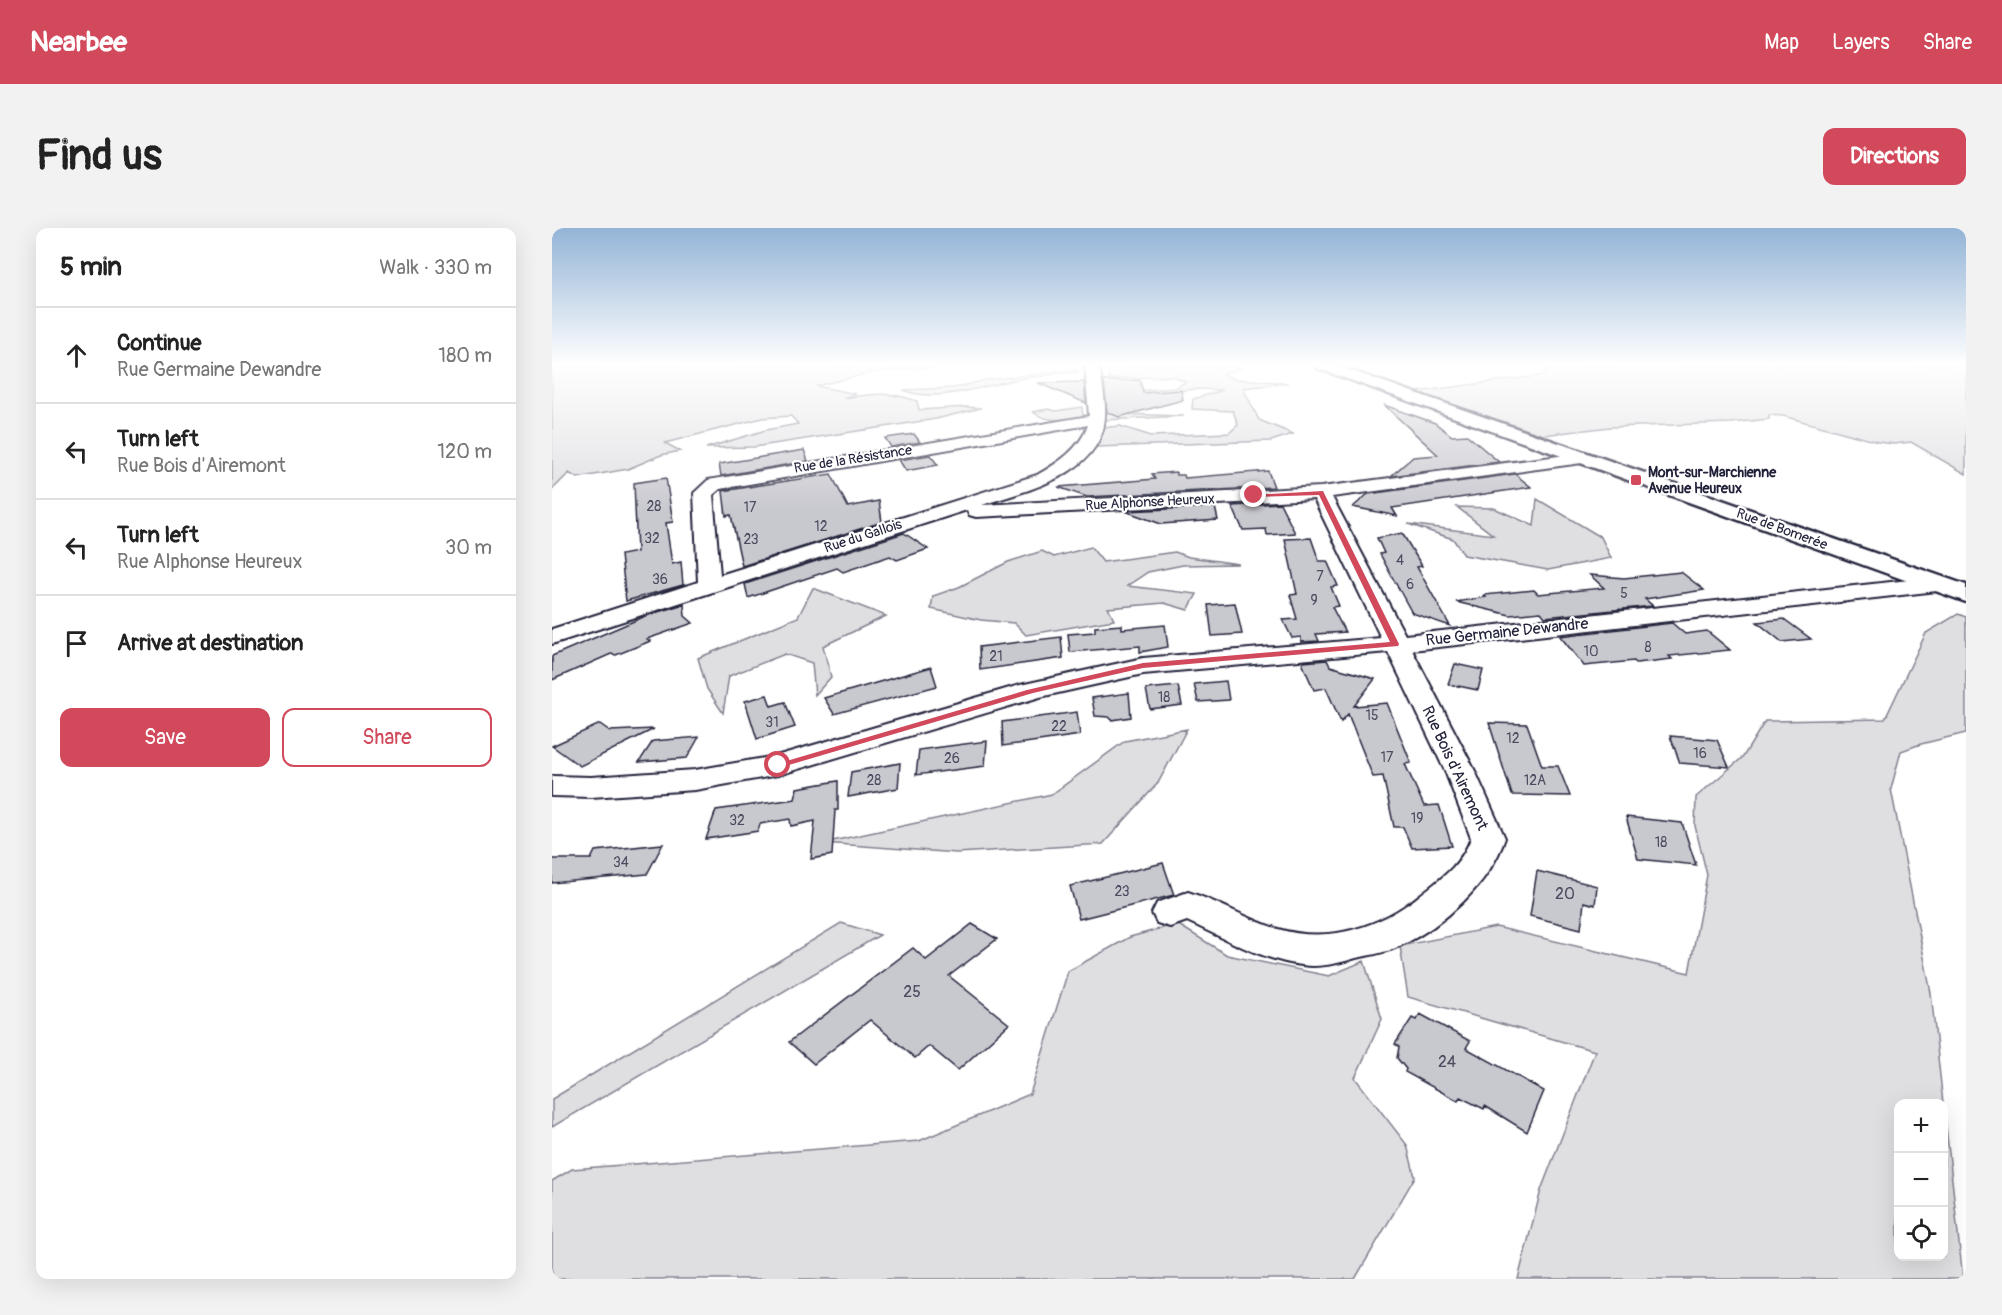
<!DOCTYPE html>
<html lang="en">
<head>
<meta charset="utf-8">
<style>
	body { margin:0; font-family:Pangolin,sans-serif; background:#f2f2f2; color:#222 }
	.controls { position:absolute; right:18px; bottom:18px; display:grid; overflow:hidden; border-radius:12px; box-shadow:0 6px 24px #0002 }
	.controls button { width:54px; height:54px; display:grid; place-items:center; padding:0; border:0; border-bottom:2px solid #e0e0e0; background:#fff; color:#222; font:30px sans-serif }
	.stop { position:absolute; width:18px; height:18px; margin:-14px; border:4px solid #d1495b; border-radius:50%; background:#fff }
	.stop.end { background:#d1495b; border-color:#fff; box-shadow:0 2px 6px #0008 }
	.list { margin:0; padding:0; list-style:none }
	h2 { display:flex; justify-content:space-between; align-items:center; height:78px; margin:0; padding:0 24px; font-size:26px }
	h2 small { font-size:20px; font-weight:400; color:#767676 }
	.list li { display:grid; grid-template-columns:39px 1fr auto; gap:18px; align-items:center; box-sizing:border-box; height:96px; padding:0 24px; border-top:2px solid #e0e0e0 }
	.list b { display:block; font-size:22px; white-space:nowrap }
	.list p { margin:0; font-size:20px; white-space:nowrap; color:#767676 }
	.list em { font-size:20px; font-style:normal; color:#767676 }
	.actions { display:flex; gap:12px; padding:18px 24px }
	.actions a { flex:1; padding:14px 0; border:2px solid #d1495b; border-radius:12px; text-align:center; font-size:21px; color:#d1495b }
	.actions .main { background:#d1495b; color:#fff }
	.icon { flex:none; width:33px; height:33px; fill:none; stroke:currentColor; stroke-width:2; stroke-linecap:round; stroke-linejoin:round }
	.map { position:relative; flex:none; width:1414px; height:1051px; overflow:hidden; border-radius:12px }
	header { display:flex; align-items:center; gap:36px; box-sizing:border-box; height:84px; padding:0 30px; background:#d1495b; color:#fff }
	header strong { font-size:28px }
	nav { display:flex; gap:33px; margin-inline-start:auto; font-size:21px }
	.intro { display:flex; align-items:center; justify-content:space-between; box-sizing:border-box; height:144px; padding:0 36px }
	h1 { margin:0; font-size:42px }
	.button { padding:15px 27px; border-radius:12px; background:#d1495b; color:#fff; font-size:21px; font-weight:700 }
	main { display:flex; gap:36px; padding:0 36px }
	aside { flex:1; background:#fff; border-radius:12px; box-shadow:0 6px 24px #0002 }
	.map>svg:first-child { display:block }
</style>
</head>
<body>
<header>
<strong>Nearbee</strong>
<nav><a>Map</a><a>Layers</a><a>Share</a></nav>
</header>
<div class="intro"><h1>Find us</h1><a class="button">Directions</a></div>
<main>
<aside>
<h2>5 min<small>Walk · 330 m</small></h2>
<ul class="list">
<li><svg class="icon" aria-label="ahead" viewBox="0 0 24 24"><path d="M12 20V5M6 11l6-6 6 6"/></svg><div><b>Continue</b><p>Rue Germaine Dewandre</p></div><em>180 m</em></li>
<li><svg class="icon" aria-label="left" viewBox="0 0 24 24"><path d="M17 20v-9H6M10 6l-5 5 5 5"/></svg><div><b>Turn left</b><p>Rue Bois d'Airemont</p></div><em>120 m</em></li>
<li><svg class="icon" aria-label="left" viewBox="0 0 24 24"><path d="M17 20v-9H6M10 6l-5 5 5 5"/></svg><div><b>Turn left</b><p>Rue Alphonse Heureux</p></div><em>30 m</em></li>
<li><svg class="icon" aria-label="arrive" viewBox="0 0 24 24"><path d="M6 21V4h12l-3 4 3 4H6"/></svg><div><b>Arrive at destination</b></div></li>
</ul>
<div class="actions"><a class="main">Save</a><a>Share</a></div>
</aside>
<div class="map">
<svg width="1414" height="1051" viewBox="0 0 1414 1051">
	<rect width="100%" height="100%" fill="#fff"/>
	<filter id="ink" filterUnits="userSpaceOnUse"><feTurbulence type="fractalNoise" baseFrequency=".0167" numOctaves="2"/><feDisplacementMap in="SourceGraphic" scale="12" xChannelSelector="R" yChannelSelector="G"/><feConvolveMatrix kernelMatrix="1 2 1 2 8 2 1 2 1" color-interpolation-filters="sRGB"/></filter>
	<g filter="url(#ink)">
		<path fill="#dfdfe2" stroke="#80808e" stroke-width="1.5" d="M0 137H406L322 144 264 158 304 166 291 170C321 166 335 163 365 173L367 182 414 179 429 180 384 191 202 219 154 220 214 202 246 196 239 188 210 190 113 215 128 223 109 227 76 241 25 250 17 245 0 262Z
			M558 137H638L690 140 671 146 683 151 736 155 691 160 707 192 741 206 719 213 545 219 548 200 568 198 599 208 677 205 686 197 681 183 640 181 641 171 671 162 646 161 568 168 569 186 632 188 552 192 553 165 623 160 634 154 620 148 557 151Z
			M995 137H1414V246L1359 214 1342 216 1326 214 1231 188 1217 187V191L1179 195 1058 199 991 207 864 164 993 147 991 145 995 142 990 138Z
			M523 141 526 144C505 146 483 148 461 152 429 159 382 175 351 162L402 160 434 152Z
			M530 179 531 188C514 191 497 196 481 184L496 181 504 183Z
			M985 271 1049 309 1059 330 996 342 912 327 901 311 856 296 941 307 905 279 942 280 982 298Z
			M539 319 551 334 623 324 637 329 687 336 631 337 596 344 575 358 645 366 636 382 612 375 556 380 562 392 474 407 462 395 429 392 379 381 381 368 407 359 456 334 490 323 502 329Z
			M261 360 334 388 271 418 279 449 263 467 260 435 233 426 177 448 171 485 155 461 146 430 246 389Z
			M1406 386 1414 389V505L1369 516 1349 523 1339 561 1379 765 1391 875 1346 876V1028H1392V880L1411 1051H966L989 962 1043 823 856 769 848 718 944 699 1137 745 1155 647 1143 598 1144 569 1191 529 1213 493 1333 491 1374 405Z
			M635 501 606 555 551 616 405 625 271 615 500 566 573 513Z
			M289 695 328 707 0 899V871Z
			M625 696 675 727 777 748 812 733 830 791 803 850 855 917 863 949 803 1051H0V953L20 941 367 913 478 866 516 743 578 709Z"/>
		<path fill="#c8c8cf" stroke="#22223b" stroke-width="1.5" d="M588 152 591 165 629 162 631 172 567 189 555 184 552 153Z
			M532 154 534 175 486 155Z
			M832 177 883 195 900 208 915 207 947 234 839 248 861 229 886 227Z
			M362 206 368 214 339 219 333 210Z
			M252 222 256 233 169 248 167 236Z
			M378 227 386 237 354 243 347 232Z
			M716 243 722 259 535 269 506 259 603 251 600 246 624 244 625 247H632L633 250Z
			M279 246 296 279 327 273 330 294 190 338 179 287 174 288 171 263Z
			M963 246 979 259 840 280 845 288 801 279 816 266Z
			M114 250 121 294 114 295 120 336 129 334 131 357 74 373 69 327 85 324 82 255Z
			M728 275 743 305 715 307 714 301 691 302 680 278Z
			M663 279 666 292 609 296 573 283Z
			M352 305 376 321 345 332 338 328 291 344 285 340 196 370 193 356Z
			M850 305 870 338 865 339 898 398 860 385 838 345 828 326 832 325 825 310Z
			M759 310 767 333H775L786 358 779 359 787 378 780 379 793 404 764 406 767 413 749 414V409L740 410 731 392 745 391 738 367 745 366 733 311Z
			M1129 344 1152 362 1093 371 1101 378 993 389 989 384 958 387 904 374 934 369 932 367 982 362 986 366 1052 360 1038 347 1072 350Z
			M683 375 690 406 660 408 656 377Z
			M132 376 133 388 141 395 95 411 98 413 96 414 64 427 59 426 0 452V428L96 387Z
			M1232 391 1259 411 1230 414 1205 394Z
			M1120 395 1133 406 1155 403 1178 422 1117 428 1120 431 1103 433 1084 435 1082 433 1032 438 1008 408Z
			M570 397V401L613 397 616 419 588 424V418L518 424 516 406 543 404V399Z
			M509 409 511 430 428 442 427 419Z
			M775 432 778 438 823 451 802 478 835 475 859 535 853 536 872 578 887 577 900 618 860 620 851 599H842L831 548 821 549 796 486 789 494 774 460 762 462 751 437V434Z
			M903 436 931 442 926 462 896 456Z
			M379 439 385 458 282 486 272 470Z
			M674 453 677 472 646 474 642 456Z
			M626 458 630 477 598 481 594 461Z
			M577 465 579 489 560 492 557 489 543 488 540 470Z
			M215 467 219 478 233 474 243 499 205 511 193 473Z
			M525 484 528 507 451 518 450 494Z
			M937 495 975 496 990 538H1006L1018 568 960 567Z
			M48 496 58 503 102 501 28 538 0 518Z
			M1118 508 1165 512 1177 539 1128 535Z
			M147 509 135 530 87 534 101 513Z
			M435 513 433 538 364 547 367 522Z
			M348 535 346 560 296 569 299 544Z
			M286 553V582H283L280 627 259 631 263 593 239 598 238 591 208 596 206 603 154 611 164 582 243 571 245 560Z
			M1074 589 1130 595 1144 637 1086 631Z
			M111 616 95 646 0 655V631H39L43 623Z
			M611 635 622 667 527 691 518 658Z
			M985 643 1045 658 1043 677 1032 674 1029 701 978 688Z
			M420 696 445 711 397 748 457 796 406 842 377 818 363 830 318 792 262 836 237 814 361 720 374 732Z
			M868 786 918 813 914 820 992 863 975 904 933 878 932 881 908 869 906 873 853 844 854 841 845 830 847 819 843 816 860 790 864 792Z"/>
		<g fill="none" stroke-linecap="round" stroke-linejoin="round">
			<defs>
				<path id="minor" d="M533 137H547C549 153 554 171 553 188 550 247 475 262 430 277L769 259 1030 225 1036 226 1039 230 1036 234 1030 235 780 269 853 407 1385 349 1393 351 1396 356 1393 361 1385 363 860 422 923 543 953 610C938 656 891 698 848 718 834 725 818 727 804 730 787 735 768 740 750 737 710 732 672 710 635 693L618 699 605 695 600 685 605 675 636 664C667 674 695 691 726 701 776 716 829 699 868 667 890 650 909 637 919 610L893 543 836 424 591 446 488 469 226 547 143 562 39 569 0 568V548L39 549 143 542 224 528 468 457 591 430 829 410 762 271 424 289 417 287 415 282 0 416V401L146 354 142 265 156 252 537 188ZM536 197C528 221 506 235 485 247L168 347 161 267 168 261Z"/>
				<path id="major" d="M763 137H783L1414 357V374L765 140Z"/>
			</defs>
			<use href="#minor" stroke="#22223b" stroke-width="4"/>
			<use href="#major" stroke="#22223b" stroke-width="5"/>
			<use href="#minor" fill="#fff" fill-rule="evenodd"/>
			<use href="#major" fill="#fff" fill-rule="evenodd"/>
		</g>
	</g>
	<linearGradient id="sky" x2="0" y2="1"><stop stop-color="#93b4d6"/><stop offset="0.48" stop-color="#fff"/><stop offset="1" stop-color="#fff" stop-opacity="0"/></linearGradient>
	<rect width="1414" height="284" fill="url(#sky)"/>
	<path fill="#d1495b" d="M771 263 847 416 846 418 591 440 481 465 230 539 221 537 475 462 591 435 838 414 767 267 702 269 699 267Z"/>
	<rect fill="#d1495b" stroke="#fff" stroke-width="2" x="1078" y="246" width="12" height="12" rx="3"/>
	<g text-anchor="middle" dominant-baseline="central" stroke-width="4.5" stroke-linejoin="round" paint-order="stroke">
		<g font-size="14" fill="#22223b" stroke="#fff">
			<text transform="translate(301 231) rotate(-9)">Rue de la Résistance</text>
			<text transform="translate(598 274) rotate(-3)">Rue Alphonse Heureux</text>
			<text transform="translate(1230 301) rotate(20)">Rue de Bomerée</text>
			<text transform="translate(311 308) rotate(-18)">Rue du Gallois</text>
		</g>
		<g font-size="14" font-weight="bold" fill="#22223b" stroke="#fff" text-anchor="start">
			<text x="1096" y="244">Mont-sur-Marchienne<tspan x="1096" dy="16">Avenue Heureux</tspan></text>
		</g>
		<g font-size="14" fill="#4c4c60">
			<text x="102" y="278">28</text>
			<text x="198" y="279">17</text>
			<text x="269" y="298">12</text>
			<text x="100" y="310">32</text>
			<text x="199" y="311">23</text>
			<text x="848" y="332">4</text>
			<text x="768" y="348">7</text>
			<text x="108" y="351">36</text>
			<text x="858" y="356">6</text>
			<text x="1072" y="365">5</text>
			<text x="762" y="372">9</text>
			<text x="1096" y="419">8</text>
			<text x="1039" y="423">10</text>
			<text x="444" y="428">21</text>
			<text x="612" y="469">18</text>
			<text x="820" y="487">15</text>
			<text x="220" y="494">31</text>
			<text x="507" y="498">22</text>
			<text x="961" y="510">12</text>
			<text x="1148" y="525">16</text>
			<text x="835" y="529">17</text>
			<text x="400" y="530">26</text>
			<text x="322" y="552">28</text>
			<text x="983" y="552">12A</text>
			<text x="865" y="590">19</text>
			<text x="185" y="592">32</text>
			<text x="1109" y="614">18</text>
			<text x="69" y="634">34</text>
			<text x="570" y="663">23</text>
		</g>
		<g font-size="16" fill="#22223b" stroke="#fff">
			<text transform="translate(955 404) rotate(-6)">Rue Germaine Dewandre</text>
			<text transform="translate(903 540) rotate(65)">Rue Bois d'Airemont</text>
		</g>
		<g font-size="16" fill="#4c4c60">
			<text x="1013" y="666">20</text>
			<text x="360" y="764">25</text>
			<text x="895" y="834">24</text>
		</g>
	</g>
</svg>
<div class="controls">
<button>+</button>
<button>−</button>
<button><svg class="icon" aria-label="locate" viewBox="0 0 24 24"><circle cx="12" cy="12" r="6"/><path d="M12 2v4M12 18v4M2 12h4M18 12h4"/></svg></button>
</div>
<div class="stop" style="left:226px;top:537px"></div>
<div class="stop end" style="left:702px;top:267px"></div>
</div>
</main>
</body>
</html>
